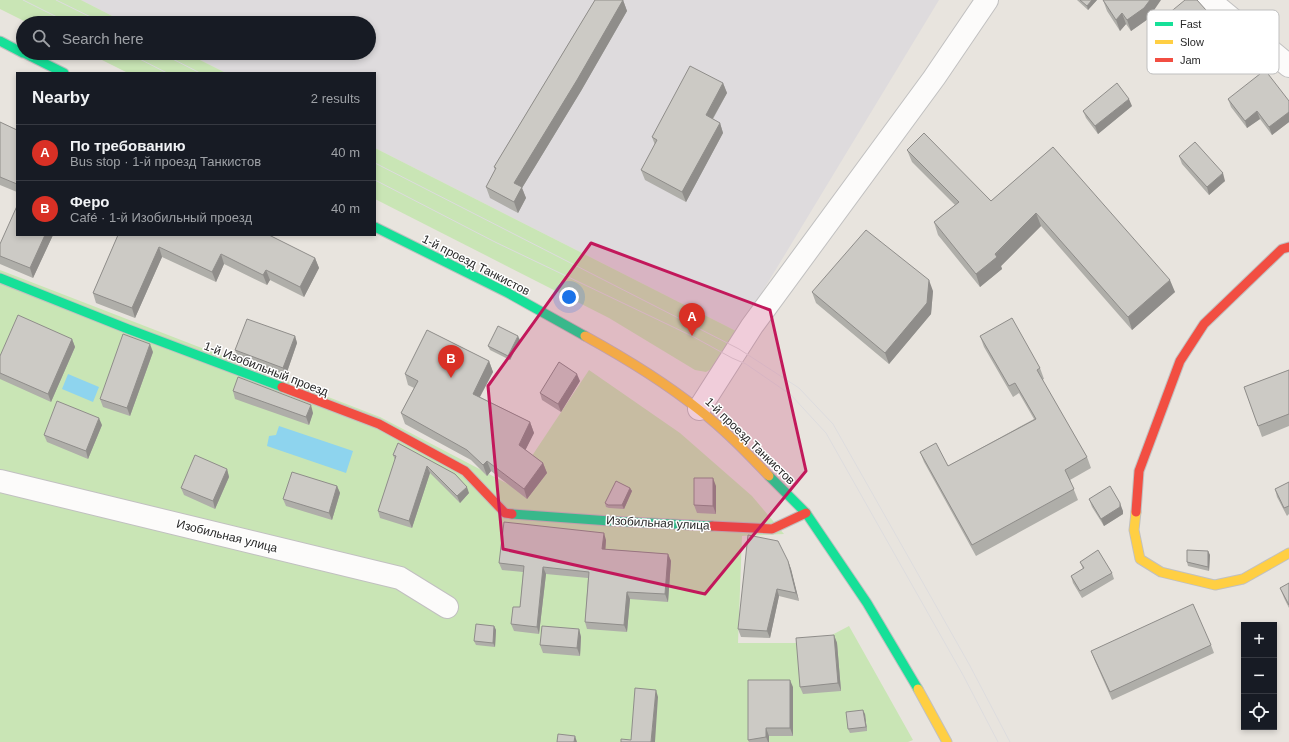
<!DOCTYPE html>
<html lang="en">
<head>
<meta charset="utf-8">
<style>
	body { margin:0; font-family:Helvetica,sans-serif; background:#242831; color:#f1f3f6 }
	.controls { position:absolute; right:12px; bottom:12px; display:grid; overflow:hidden; border-radius:0px; box-shadow:0 2px 6px #0003 }
	.controls button { width:36px; height:36px; display:grid; place-items:center; padding:0; border:0; border-bottom:1px solid #363941; background:#171b24; color:#f1f3f6; font:20px sans-serif }
	.you { position:absolute; left:569px; top:297px; width:14px; height:14px; margin:-10px; border:3px solid #fff; border-radius:50%; background:#1a73e8; box-shadow:0 0 0 6px #1a73e833 }
	.badge { display:grid; place-items:center; width:26px; height:26px; border-radius:50%; background:#d93025; color:#fff; font-size:13px; font-weight:700 }
	.pin { position:absolute; translate:-50% -33px; filter:drop-shadow(0 1px 2px #0008) }
	.pin::after { content:''; position:absolute; top:21px; width:14px; height:12px; background:inherit; clip-path:polygon(0 0,100% 0,50% 100%) }
	.list { margin:0; padding:0; list-style:none }
	h2 { display:flex; justify-content:space-between; align-items:center; height:52px; margin:0; padding:0 16px; font-size:17px }
	h2 small { font-size:13px; font-weight:400; color:#9ea1a6 }
	.list li { display:grid; grid-template-columns:26px 1fr auto; gap:12px; align-items:center; box-sizing:border-box; height:56px; padding:0 16px; border-top:1px solid #363941 }
	.list b { display:block; font-size:15px; white-space:nowrap }
	.list p { margin:0; font-size:13px; white-space:nowrap; color:#9ea1a6 }
	.list em { font-size:13px; font-style:normal; color:#9ea1a6 }
	.icon { flex:none; width:22px; height:22px; fill:none; stroke:currentColor; stroke-width:2; stroke-linecap:round; stroke-linejoin:round }
	.map { position:relative; flex:none; width:1289px; height:742px; overflow:hidden }
	.search { position:absolute; background:#171b24; box-shadow:0 2px 6px #0003; left:16px; top:16px; width:360px; height:44px; display:flex; align-items:center; gap:10px; box-sizing:border-box; padding:0 14px; border-radius:22px; color:#9ea1a6; font-size:15px }
	.panel { position:absolute; background:#171b24; box-shadow:0 2px 6px #0003; left:16px; top:72px; width:360px; height:164px; border-radius:0px }
	.map>svg:first-child { display:block }
</style>
</head>
<body>
<div class="map">
<svg width="1289" height="742" viewBox="0 0 1289 742">
	<rect width="100%" height="100%" fill="#e8e4de"/>
	<path fill="#dedbdd" d="M81 0H939L738 332 375 148V73H226L186 53H369V23H126Z"/>
	<path fill="#c9e5b5" d="M0 0H81L126 23H28L0 9Z
		M88 53H186L226 73H128Z
		M375 148 738 332 713 368 706 372 695 370 609 318 375 199Z
		M0 270 380 417 512 486 589 370 680 433 752 496 784 534 742 536 738 643H795L830 636 849 626 913 740 908 742H0Z"/>
	<path fill="#8ed4ee" d="M68 374 99 387 93 402 62 389Z
		M279 426 353 451 346 473 267 446 269 436 276 435Z"/>
	<g fill="none" stroke-linecap="round" stroke-linejoin="round">
		<defs>
			<path id="street" d="M1209 0 1289 66
				M699 409 752 326 934 78 987 0
				M0 481 400 578 447 607"/>
			<path id="fast" d="M0 41 23 53
				M24 53 64 73
				M375 227 508 293 585 336
				M0 278 128 329 282 387
				M769 476 806 513 867 603 918 689
				M512 514 610 521 712 526"/>
			<path id="slow" d="M585 336C625 358 663 381 698 409 724 429 747 453 769 476
				M1136 512 1134 530 1140 559 1161 572 1215 585 1243 579 1289 553
				M918 689 947 742"/>
			<path id="jam" d="M282 387 379 424 465 471 505 513 512 514
				M1136 512 1139 471 1180 361 1204 324 1282 249 1289 247
				M712 526 772 529 806 513"/>
		</defs>
		<use href="#street" stroke="#c1c0c0" stroke-width="24"/>
		<use href="#fast" stroke="#c1c0c0" stroke-width="11"/>
		<use href="#slow" stroke="#c1c0c0" stroke-width="11"/>
		<use href="#jam" stroke="#c1c0c0" stroke-width="11"/>
		<use href="#street" stroke="#fcfbfa" stroke-width="22"/>
		<use href="#fast" stroke="#16e098" stroke-width="9"/>
		<use href="#slow" stroke="#ffcf43" stroke-width="9"/>
		<use href="#jam" stroke="#f24e42" stroke-width="9"/>
		<path stroke="#dddcde" stroke-width="1" d="M23 0 69 23
			M56 0 103 23
			M128 53 167 73
			M161 53 200 73
			M375 163 739 349 799 388 833 424 969 664 1010 742
			M375 180 495 242 692 336 732 358 746 364 791 395 826 433 963 675 998 742"/>
	</g>
	<path fill="#afaea9" d="M595 0H623L627 11 581 91 522 188 526 198 518 213 490 198 486 187 495 170 494 167Z
		M1077 0H1097L1088 10Z
		M1103 0 1148 19 1131 31 1126 24 1120 31 1107 11Z
		M1198 2 1215 20 1218 28 1194 48 1171 21 1168 14Z
		M723 83 727 93 713 119 720 123 723 133 686 202 645 180 641 170 655 145 652 137Z
		M1228 99 1289 101V122L1272 135 1260 119 1247 128 1231 107Z
		M1132 106 1098 134 1086 118 1083 111Z
		M0 122 17 130V192L0 185Z
		M1053 147 1175 292 1132 330 1041 226 1001 266 1002 269 980 287 938 235 934 222 955 205 912 162 907 150 991 201Z
		M1179 156 1225 181 1209 195 1182 164Z
		M53 235 33 278 0 264V244Z
		M118 235 315 258 319 268 304 297 270 280 267 285 224 264 216 282 162 257 135 318 96 303 93 293Z
		M933 291 931 314 889 364 816 303 812 292Z
		M295 336 297 343 286 375 238 357 235 350Z
		M980 336 1040 368 1044 379 1042 380 1087 457 1091 468 1070 480 1078 500 976 556 924 462 920 452 948 466 1034 419 1019 393 1013 397 984 347Z
		M72 339 75 347 51 402 0 379V356Z
		M520 340 510 360 490 350 488 346Z
		M153 352 130 416 103 407 100 399Z
		M489 361 493 372 480 397 530 422 534 433 525 450 543 463 547 473 527 499 491 471 487 476 471 460 405 424 401 413 414 388 408 385 405 374Z
		M1289 370V426L1262 437 1244 387Z
		M580 381 561 412 542 400 540 393Z
		M233 391 313 413 309 425 235 399Z
		M102 425 88 459 47 442 44 435Z
		M398 443 469 493 460 503 430 473 412 528 380 518 378 511 395 460 393 455Z
		M227 469 229 477 215 509 184 495 181 488Z
		M1289 482V514L1287 516 1277 497 1275 489Z
		M337 486 340 493 332 520 286 506 283 499Z
		M716 486V514L697 513 694 505Z
		M630 488 632 491 624 509 609 508 606 507 605 503Z
		M1089 499 1123 511V514L1104 526 1092 507Z
		M606 540 605 549 668 554 671 561 668 602 630 599 627 632 587 629 585 622 588 578 546 574 539 634 514 631 511 624 520 607 523 572 502 570 499 563Z
		M1208 551 1210 555 1209 571 1188 566 1187 562Z
		M788 561 791 569 799 601 779 596 770 638 741 637 738 629Z
		M1080 562 1112 573 1114 579 1082 598 1073 583 1071 576 1083 569Z
		M1289 583V608L1284 598 1280 588Z
		M494 626 496 630 495 647 476 645 474 641Z
		M579 629 581 637 580 656 543 653 540 645Z
		M834 635 837 643 841 691 803 694 800 687Z
		M1211 645 1214 653 1112 700 1094 659 1091 651Z
		M793 687V736H769V742H749L748 740Z
		M865 714 867 731 850 733 848 729Z"/>
	<path fill="#8f8d8a" d="M623 0 627 11 581 91 522 188 526 198 518 213 514 202V183Z
		M1092 0H1097L1088 10 1087 6Z
		M1150 0H1161L1148 19 1131 31 1127 20Z
		M1122 13 1126 24 1120 31 1116 20Z
		M1215 20 1218 28 1194 48 1191 41Z
		M723 83 727 93 709 125 706 115Z
		M1129 99 1132 106 1098 134 1095 126Z
		M1257 111 1260 119 1247 128 1245 121Z
		M1289 112V122L1272 135 1269 127Z
		M720 123 723 133 686 202 682 192Z
		M1223 173 1225 181 1209 195 1207 187Z
		M1036 213 1041 226 1001 266 1002 269 980 287 976 274Z
		M45 235H53L33 278 30 268Z
		M159 247 162 257 135 318 132 308Z
		M221 254 224 264 216 282 212 272Z
		M315 258 319 268 304 297 300 287Z
		M266 270 270 280 267 285 263 275Z
		M929 280 933 291 931 314 889 364 885 353Z
		M1170 280 1175 292 1132 330 1128 317Z
		M295 336 297 343 286 375 283 368Z
		M518 336 520 340 510 360 508 356Z
		M72 339 75 347 51 402 48 394Z
		M150 344 153 352 130 416 127 408Z
		M489 361 493 372 476 404 473 394Z
		M577 374 580 381 561 412 558 404Z
		M311 405 313 413 309 425 306 417Z
		M99 418 102 425 88 459 86 451Z
		M530 422 534 433 523 455 519 445Z
		M487 461 491 471 487 476 483 465Z
		M543 463 547 473 527 499 524 489Z
		M427 466 430 473 412 528 409 521Z
		M227 469 229 477 215 509 213 501Z
		M713 478 716 486V514L713 506Z
		M337 486 340 493 332 520 329 513Z
		M467 487 469 493 460 503 457 496Z
		M630 488 632 491 624 509 622 505Z
		M1120 503 1123 511V514L1104 526 1101 519Z
		M604 533 606 540 605 556 602 549Z
		M1208 551 1210 555 1209 571 1208 567Z
		M668 554 671 561 668 602 665 594Z
		M788 561 791 569 799 601 796 593Z
		M543 567 546 574 539 634 537 627Z
		M777 589 779 596 770 638 767 631Z
		M627 592 630 599 627 632 624 625Z
		M494 626 496 630 495 647 493 643Z
		M579 629 581 637 580 656 577 648Z
		M834 635 837 643 841 691 838 683Z
		M790 680 793 687V736L790 728Z
		M656 690 658 697 655 742H651Z
		M863 710 865 714 867 731 866 727Z
		M766 728 769 736V742H768L766 737Z
		M575 736 577 742H574Z"/>
	<path fill="#cccac5" stroke="#8f8d8a" d="M595 0H623L577 80 514 183 522 187 514 202 486 187 496 168 494 167Z
		M1080 0H1092L1087 6Z
		M1103 0H1150L1144 8 1127 20 1122 13 1116 20Z
		M1185 0H1197L1215 20 1191 41 1168 14Z
		M690 66 723 83 706 115 720 123 682 192 641 170 657 140 652 137Z
		M1265 70 1289 101V112L1269 127 1257 111 1245 121 1228 99Z
		M1117 83 1129 99 1095 126 1083 111Z
		M0 122 17 130V184L0 177Z
		M924 133 991 201 1053 147 1170 280 1128 317 1036 213 995 254 997 257 976 274 934 222 959 202 907 150Z
		M1195 142 1223 173 1207 187 1179 156Z
		M17 206V235H45L30 268 0 256V244Z
		M866 230 929 280 927 303 885 353 812 292Z
		M118 235H269L315 258 300 287 266 270 263 275 221 254 212 272 159 247 132 308 93 293Z
		M18 315 72 339 48 394 0 373V356Z
		M1012 318 1040 368 1037 370 1087 457 1065 470 1074 489 972 545 920 452 936 443 948 466 1036 419 1015 383 1009 386 980 336Z
		M247 319 295 336 283 368 235 350Z
		M498 326 518 336 508 356 488 346Z
		M427 330 489 361 473 394 530 422 519 445 543 463 524 489 487 461 483 465 467 450 401 413 418 381 405 374Z
		M123 334 150 344 127 408 100 399Z
		M559 362 577 374 558 404 540 393Z
		M1289 370V414L1258 426 1244 387Z
		M238 377 311 405 306 417 233 391Z
		M57 401 99 418 86 451 44 435Z
		M398 443 455 474 467 487 457 496 427 466 409 521 378 511 396 456 393 455Z
		M195 455 227 469 213 501 181 488Z
		M292 472 337 486 329 513 283 499Z
		M694 478H713V506L694 505Z
		M616 481 630 488 622 505H608L605 503Z
		M1289 482V506L1284 508 1275 489Z
		M1110 486 1120 503V507L1101 519 1089 499Z
		M504 522 604 533 602 549 668 554 665 594 627 592 624 625 585 622 589 572 543 567 537 627 511 624 513 607H520L524 566 499 563Z
		M748 535 778 541 788 561 796 593 777 589 767 631 738 629Z
		M1098 550 1112 573 1080 591 1071 576 1084 568 1080 562Z
		M1187 550 1208 551V567L1187 562Z
		M1289 583V605L1280 588Z
		M1193 604 1211 645 1110 692 1091 651Z
		M476 624 494 626 493 643 474 641Z
		M542 626 579 629 577 648 540 645Z
		M834 635 838 683 800 687 796 638Z
		M748 680H790V728H766V737L748 740Z
		M635 688 656 690 651 742H621V739L631 740Z
		M863 710 866 727 848 729 846 712Z
		M558 734 575 736 574 742H557Z"/>
	<path fill="#c2185b" fill-opacity="0.2" stroke="#c2185b" stroke-width="3" stroke-linejoin="round" d="M591 243 770 310 806 471 705 594 503 549 488 386Z"/>
	<g text-anchor="middle" dominant-baseline="central" stroke-width="3" stroke-linejoin="round" paint-order="stroke">
		<g font-size="12" fill="#292929" stroke="#fff">
			<text transform="translate(476 265) rotate(27)">1-й проезд Танкистов</text>
			<text transform="translate(266 369) rotate(21)">1-й Изобильный проезд</text>
			<text transform="translate(750 441) rotate(44)">1-й проезд Танкистов</text>
			<text transform="translate(658 523) rotate(3)">Изобильная улица</text>
			<text transform="translate(227 536) rotate(14)">Изобильная улица</text>
		</g>
	</g>
	<rect x="1147" y="10" width="132" height="64" rx="6" fill="#fff" stroke="#bfbfbf" stroke-width="1"/>
	<rect x="1155" y="22" width="18" height="4" fill="#16e098"/>
	<rect x="1155" y="40" width="18" height="4" fill="#ffcf43"/>
	<rect x="1155" y="58" width="18" height="4" fill="#f24e42"/>
	<g font-size="11" fill="#292929">
		<text x="1180" y="28">Fast</text>
		<text x="1180" y="46">Slow</text>
		<text x="1180" y="64">Jam</text>
	</g>
</svg>
<div class="controls">
<button>+</button>
<button>−</button>
<button><svg class="icon" aria-label="locate" viewBox="0 0 24 24"><circle cx="12" cy="12" r="6"/><path d="M12 2v4M12 18v4M2 12h4M18 12h4"/></svg></button>
</div>
<div class="you"></div>
<div class="pin badge" style="left:692px;top:336px">A</div>
<div class="pin badge" style="left:451px;top:378px">B</div>
<div class="search"><svg class="icon" aria-label="search" viewBox="0 0 24 24"><circle cx="10" cy="10" r="6"/><path d="M15 15l6 6"/></svg>Search here</div>
<section class="panel">
<h2>Nearby<small>2 results</small></h2>
<ul class="list">
<li><span class="badge">A</span><div><b>По требованию</b><p>Bus stop · 1-й проезд Танкистов</p></div><em>40 m</em></li>
<li><span class="badge">B</span><div><b>Феро</b><p>Café · 1-й Изобильный проезд</p></div><em>40 m</em></li>
</ul>
</section>
</div>
</body>
</html>
